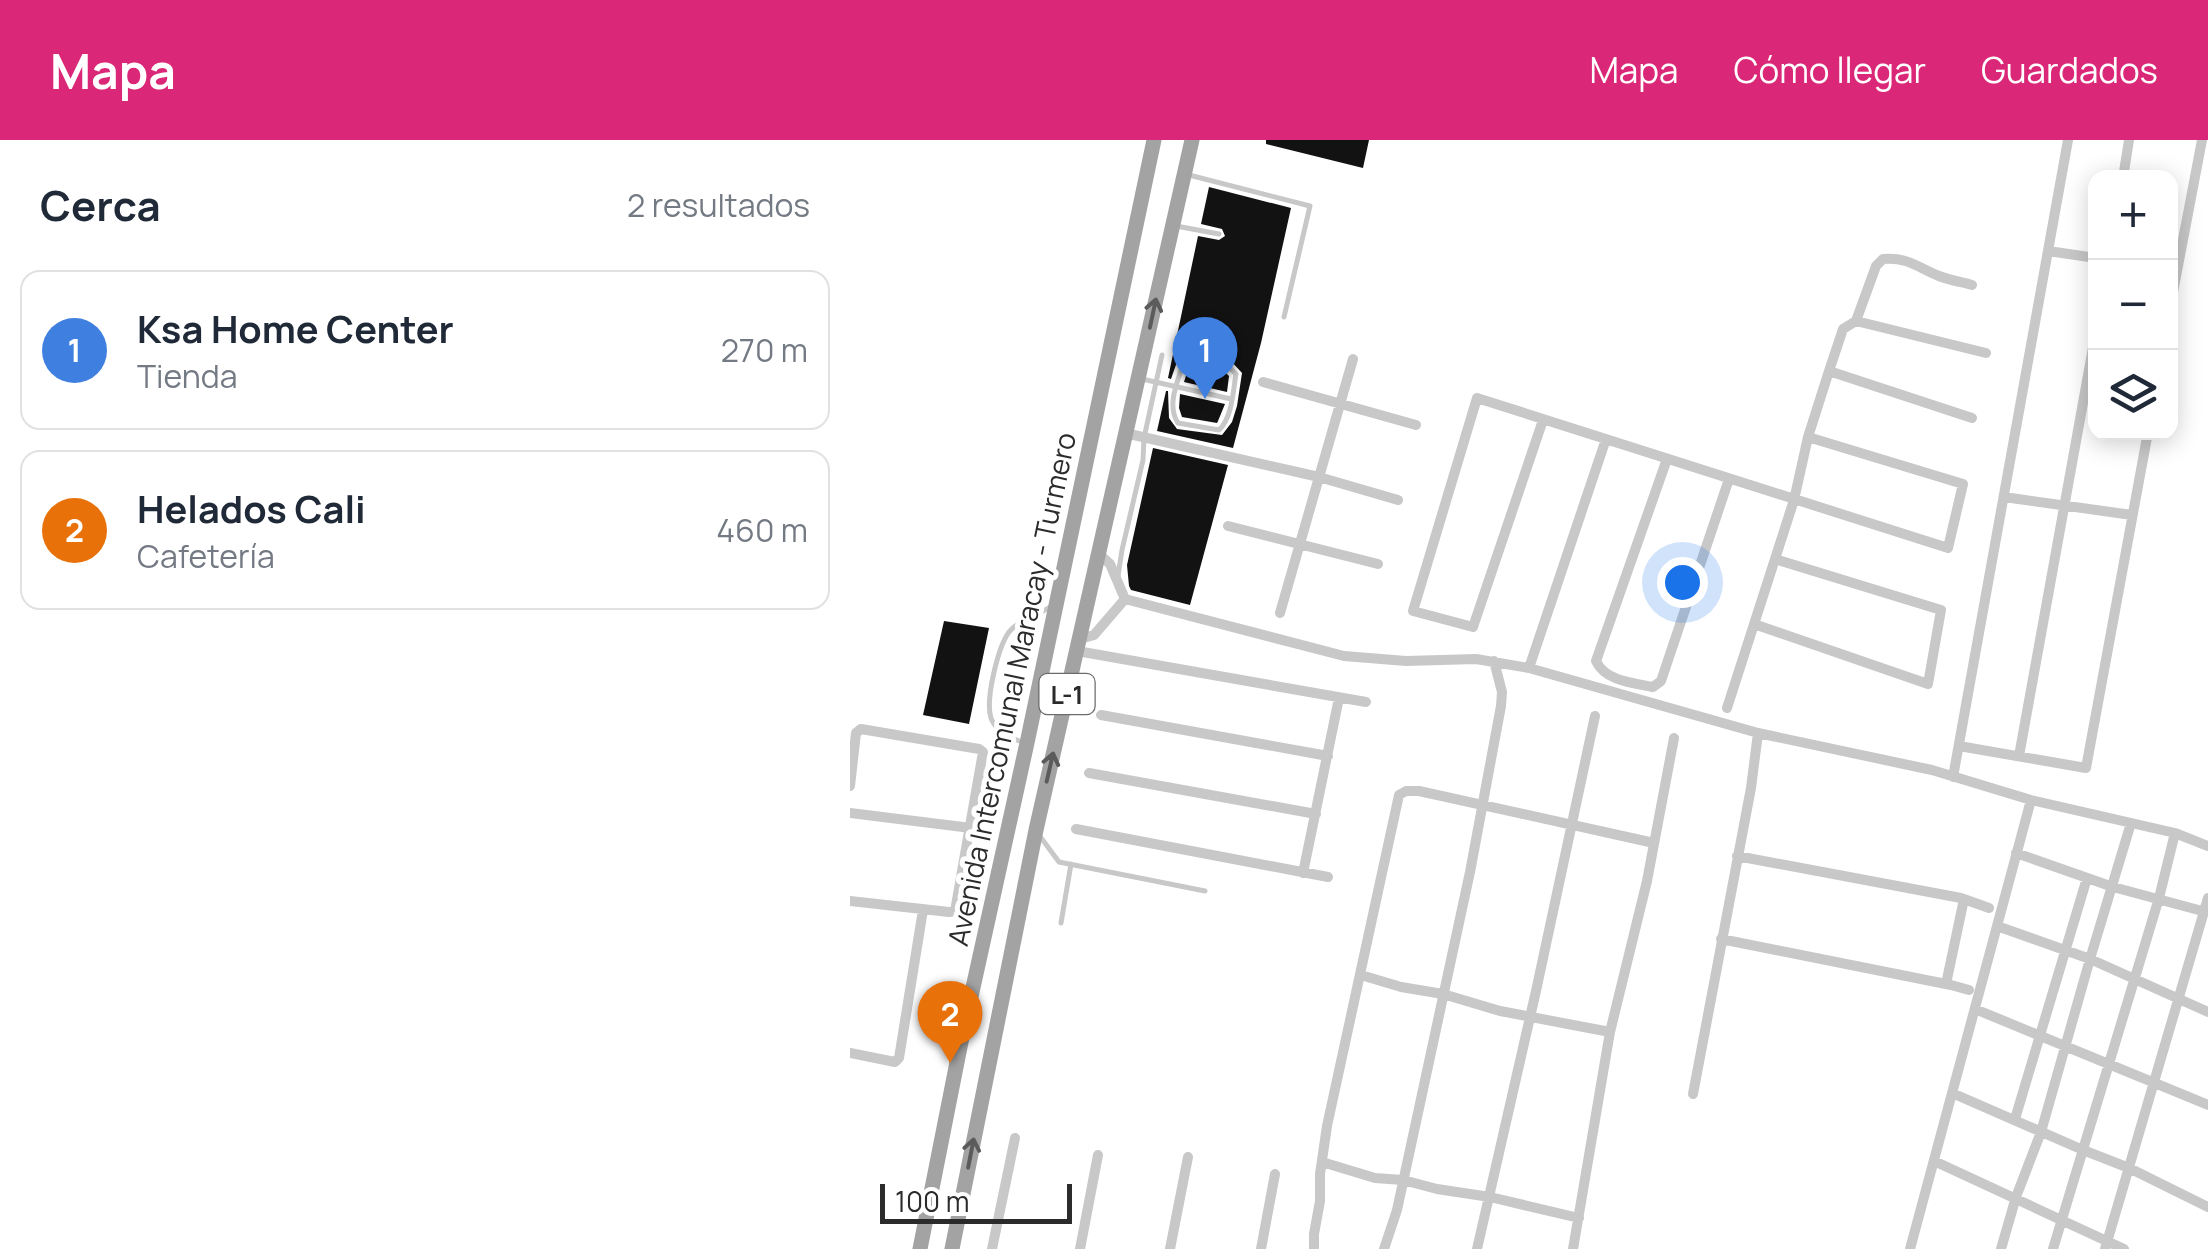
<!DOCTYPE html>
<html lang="es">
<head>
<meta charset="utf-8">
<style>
	body { margin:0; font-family:Manrope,sans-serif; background:#f2f2f3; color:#1f2937 }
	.controls { position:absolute; right:30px; top:30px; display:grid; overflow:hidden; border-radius:20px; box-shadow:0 5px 25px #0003 }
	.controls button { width:90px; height:90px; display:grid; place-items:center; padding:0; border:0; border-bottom:2px solid #e0e1e3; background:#fff; color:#1f2937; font:50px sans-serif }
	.scale { position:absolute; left:30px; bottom:25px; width:192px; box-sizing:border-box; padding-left:10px; border:5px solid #2b2b2b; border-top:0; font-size:28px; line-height:35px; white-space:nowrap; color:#2b2b2b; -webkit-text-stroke:8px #fff; paint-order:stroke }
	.you { position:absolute; left:832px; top:442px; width:35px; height:35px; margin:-25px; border:8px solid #fff; border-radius:50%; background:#1a73e8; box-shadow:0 0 0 15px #1a73e833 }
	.badge { display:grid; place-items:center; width:65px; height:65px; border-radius:50%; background:#db2777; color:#fff; font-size:32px; font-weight:700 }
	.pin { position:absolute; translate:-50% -82px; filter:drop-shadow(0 2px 5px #0008) }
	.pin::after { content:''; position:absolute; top:52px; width:35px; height:30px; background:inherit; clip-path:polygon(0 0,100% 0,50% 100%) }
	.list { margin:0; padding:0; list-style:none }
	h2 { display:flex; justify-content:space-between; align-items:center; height:130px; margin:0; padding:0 40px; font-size:42px }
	h2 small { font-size:32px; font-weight:400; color:#747a83 }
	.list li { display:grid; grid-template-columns:65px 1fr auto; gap:30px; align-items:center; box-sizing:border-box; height:160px; margin:0 20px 20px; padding:0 20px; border:2px solid #e0e1e3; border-radius:20px }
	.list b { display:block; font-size:38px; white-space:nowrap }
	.list p { margin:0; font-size:32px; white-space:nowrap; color:#747a83 }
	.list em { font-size:32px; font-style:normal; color:#747a83 }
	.icon { flex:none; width:55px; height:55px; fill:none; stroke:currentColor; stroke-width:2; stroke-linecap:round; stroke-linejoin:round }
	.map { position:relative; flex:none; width:1358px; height:1109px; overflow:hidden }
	header { display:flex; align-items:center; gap:60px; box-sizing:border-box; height:140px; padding:0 50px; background:#db2777; color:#fff }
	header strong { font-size:48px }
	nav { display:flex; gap:55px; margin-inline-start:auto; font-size:35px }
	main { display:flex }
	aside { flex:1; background:#fff }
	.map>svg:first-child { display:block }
</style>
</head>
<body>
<header>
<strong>Mapa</strong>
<nav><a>Mapa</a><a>Cómo llegar</a><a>Guardados</a></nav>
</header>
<main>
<aside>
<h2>Cerca<small>2 resultados</small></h2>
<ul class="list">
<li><span class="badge" style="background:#3f7fe0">1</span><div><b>Ksa Home Center</b><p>Tienda</p></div><em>270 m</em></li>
<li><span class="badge" style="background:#e8710a">2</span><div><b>Helados Cali</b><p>Cafetería</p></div><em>460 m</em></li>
</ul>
</aside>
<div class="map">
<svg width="1358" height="1109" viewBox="0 0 1358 1109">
	<rect width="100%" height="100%" fill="#fff"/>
	<path fill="#121212" d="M416 0H519L513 28 416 4Z
		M359 47 441 68 411 203 383 308 307 291 316 251H318L319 278 327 289 372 295 382 282 387 266 392 233 381 221 335 213 328 219 321 239 318 238 348 96 369 100 375 96 372 89 351 84Z
		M339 226 376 233 379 236 377 252 334 242Z
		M330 254 375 264 368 281 367 283 332 277 329 268Z
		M303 308 378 325 340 465 281 450 279 446 277 425Z
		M94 481 139 488 119 584 73 575Z"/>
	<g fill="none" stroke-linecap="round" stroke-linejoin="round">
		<path stroke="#c8c8c8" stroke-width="5" d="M335 34 460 66 434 177
			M326 86 369 94
			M337 219 379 227 386 234C383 252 382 278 369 290L328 283C316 265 328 241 334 221Z
			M292 239 381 259
			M268 436 272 410 293 320 294 298 312 215
			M172 602C161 598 145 590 141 578 135 560 148 507 159 492 168 480 187 476 200 467
			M189 695 209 722 355 751
			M211 783 221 724"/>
		<path stroke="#c8c8c8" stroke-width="10" d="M1273 38 1279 0
			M1198 111 1246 118
			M1320 168 1352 0
			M1006 181 1026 126 1033 119C1058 117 1067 127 1089 136 1099 140 1111 142 1122 145
			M979 231 993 189 1006 181 1136 213
			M413 242 566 285
			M693 280 623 487 563 471 627 258 1098 408 1113 344 958 297
			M275 293 469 337 548 360
			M817 319 746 521C755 541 783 543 803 547L811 541 879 339
			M1154 357 1282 375
			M378 386 528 424
			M249 414 260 424 275 459
			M275 459 494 516 556 521 626 519 679 528 908 593 1082 630 1181 660 1325 693 1358 706
			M430 473 503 219
			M904 484 1078 544 1091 470 925 419
			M230 499 244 495 275 459
			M227 511 516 562
			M679 528 756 299
			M877 568 944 360 958 297 979 231 1122 278
			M251 575 478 616
			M1109 606 1236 628 1298 292
			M1169 616 1246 191
			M239 633 466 674
			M1103 637 1218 0
			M0 646 6 593 11 589 129 609 133 612 105 771 99 772 0 761
			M0 673 121 688
			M226 689 478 737
			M1166 713 1263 747 1356 772
			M887 716 1111 758 1139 768
			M453 733 489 558
			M1147 786 1240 819 1358 872
			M871 799 1101 845 1119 850
			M511 835 551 847 593 854 650 871 760 892
			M1096 844 1114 759
			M1125 869 1358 965
			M0 913 45 922 49 918 73 770
			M1102 953 1233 1010 1279 1028 1358 1067
			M843 954 901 648 908 593
			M1165 979 1237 738
			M1084 1021 1274 1109
			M472 1022 525 1038 553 1040 587 1049 640 1057 729 1078
			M142 1109 165 998
			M230 1109 248 1015
			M320 1109 338 1017
			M411 1109 425 1034
			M464 1109V1094L470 1061V1034L477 986 549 655 556 651H569L804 703
			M534 1109 547 1070 620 732 651 566 652 552 644 521
			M627 1109 686 851 745 576
			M723 1109 760 892 797 741 824 598
			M1060 1109 1181 660
			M1151 1109 1166 1057 1191 992 1240 819 1281 683
			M1203 1109 1309 758 1325 693
			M1255 1109 1358 758"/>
		<path stroke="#a3a3a3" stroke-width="15" d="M70 1109 111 902 177 603 304 0
			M102 1109 186 690 342 0"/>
	</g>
	<defs><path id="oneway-shaft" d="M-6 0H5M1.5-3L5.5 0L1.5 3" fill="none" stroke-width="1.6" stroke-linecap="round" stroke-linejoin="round" transform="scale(2.5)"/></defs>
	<g stroke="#5b5b5b">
		<use href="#oneway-shaft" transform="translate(303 173) rotate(-78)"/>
		<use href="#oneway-shaft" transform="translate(200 627) rotate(-77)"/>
		<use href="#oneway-shaft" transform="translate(121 1013) rotate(-79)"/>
	</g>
	<g text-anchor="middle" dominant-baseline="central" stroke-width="10" stroke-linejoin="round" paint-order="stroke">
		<rect fill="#fff" stroke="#6b6b6b" stroke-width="2.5" x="189.5" y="534" width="55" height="40" rx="8"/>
		<g font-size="25" font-weight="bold" fill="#2b2b2b">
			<text x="217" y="554">L-1</text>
		</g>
		<g font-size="28" fill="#2b2b2b" stroke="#fff">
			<text transform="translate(161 549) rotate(-78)">Avenida Intercomunal Maracay - Turmero</text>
		</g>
	</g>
</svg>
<div class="controls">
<button>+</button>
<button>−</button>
<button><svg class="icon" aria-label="layers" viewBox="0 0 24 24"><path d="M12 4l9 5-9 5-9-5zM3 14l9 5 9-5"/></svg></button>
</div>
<div class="scale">100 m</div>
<div class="you"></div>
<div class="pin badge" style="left:355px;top:259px;background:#3f7fe0">1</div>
<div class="pin badge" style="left:100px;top:923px;background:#e8710a">2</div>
</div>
</main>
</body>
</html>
